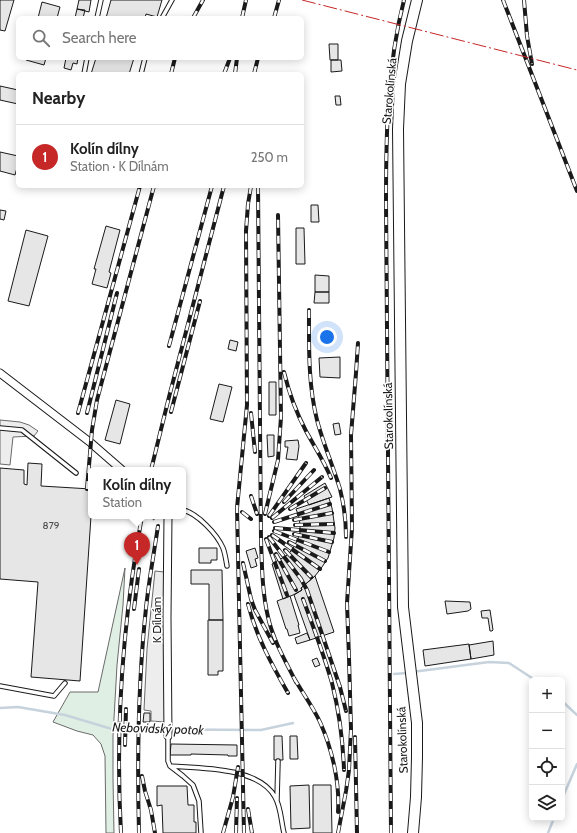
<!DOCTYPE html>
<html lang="en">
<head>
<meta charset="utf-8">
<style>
	body { margin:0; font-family:Cabin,sans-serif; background:#f2f2f2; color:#222 }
	.controls { position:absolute; right:12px; bottom:12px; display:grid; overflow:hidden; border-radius:6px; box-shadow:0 2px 10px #0003 }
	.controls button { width:36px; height:36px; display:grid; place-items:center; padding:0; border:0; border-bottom:1px solid #e0e0e0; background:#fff; color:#222; font:20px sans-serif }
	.you { position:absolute; left:327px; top:337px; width:14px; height:14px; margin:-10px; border:3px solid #fff; border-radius:50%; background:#1a73e8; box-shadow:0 0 0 6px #1a73e833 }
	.badge { display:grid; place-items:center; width:26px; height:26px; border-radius:50%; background:#c62828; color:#fff; font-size:13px; font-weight:700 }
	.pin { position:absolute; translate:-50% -33px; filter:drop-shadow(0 1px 2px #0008) }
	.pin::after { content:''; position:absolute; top:21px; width:14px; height:12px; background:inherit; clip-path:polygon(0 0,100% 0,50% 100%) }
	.popup { position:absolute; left:88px; top:467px; width:98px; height:52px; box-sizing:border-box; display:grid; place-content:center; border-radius:6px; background:#fff; filter:drop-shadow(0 1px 3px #0005); font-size:13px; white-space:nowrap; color:#767676 }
	.popup b { font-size:15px; color:#222 }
	.popup::after { content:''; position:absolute; left:50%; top:100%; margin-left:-8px; border:8px solid transparent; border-top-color:#fff }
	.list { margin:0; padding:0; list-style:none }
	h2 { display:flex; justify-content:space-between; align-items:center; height:52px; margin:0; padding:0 16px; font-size:17px }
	h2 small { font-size:13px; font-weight:400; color:#767676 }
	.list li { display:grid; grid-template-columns:26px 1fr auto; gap:12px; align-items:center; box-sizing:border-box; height:64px; padding:0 16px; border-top:1px solid #e0e0e0 }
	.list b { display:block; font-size:15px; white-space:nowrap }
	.list p { margin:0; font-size:13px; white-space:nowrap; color:#767676 }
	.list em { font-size:13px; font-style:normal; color:#767676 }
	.icon { flex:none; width:22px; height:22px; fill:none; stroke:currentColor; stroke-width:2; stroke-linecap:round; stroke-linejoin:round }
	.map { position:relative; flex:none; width:577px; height:833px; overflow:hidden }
	.search { position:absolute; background:#fff; box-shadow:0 2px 10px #0003; left:16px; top:16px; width:288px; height:44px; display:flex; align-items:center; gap:10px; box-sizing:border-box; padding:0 14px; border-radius:6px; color:#767676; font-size:15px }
	.panel { position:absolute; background:#fff; box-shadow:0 2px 10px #0003; left:16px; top:72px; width:288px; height:116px; border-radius:6px }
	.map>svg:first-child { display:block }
</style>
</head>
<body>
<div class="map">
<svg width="577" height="833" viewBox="0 0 577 833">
	<rect width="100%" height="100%" fill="#fff"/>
	<path fill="#e0efe3" stroke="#6a6a6a" d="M125 568 123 605 117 665 113 736V779L114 833H106L105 756 101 744 93 735 77 731 53 722 70 692H98Z"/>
	<path fill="#ededed" stroke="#6a6a6a" d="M0 420 20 422 29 425 38 431 34 436 13 437 10 465 0 464Z
		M155 571 164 572 166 722 151 721V711L144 710 147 649Z"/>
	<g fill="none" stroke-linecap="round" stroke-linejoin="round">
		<path stroke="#c6d2dc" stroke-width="2.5" d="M412 672 489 662 509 663 535 680
			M394 674 407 673
			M562 701 577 715
			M0 708 18 707 65 715 112 729 261 730 293 723
			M562 799 577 764
			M548 833 554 818"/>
	</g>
	<path fill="#e6e6e6" stroke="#1a1a1a" d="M0 0H14L5 31 0 30Z
		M79 0H91L89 12 77 9Z
		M111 0H162L157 17 146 14 145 18H106Z
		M42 2 60 7 57 18H38Z
		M77 9 85 10 83 18H75Z
		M329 44H338V60H330Z
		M27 58H46L44 65 26 60Z
		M66 58H78L77 64 73 63 71 70 64 68Z
		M96 58H134L129 74H91Z
		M331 60H341L342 71 331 72Z
		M0 86 18 90V104L0 100Z
		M335 96H340L341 105H336Z
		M0 152 18 156V164L15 175 0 171Z
		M311 205H318L319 222H311Z
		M0 210 6 211 4 220 0 219Z
		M106 226 120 230 109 272 111 273 107 288 92 284 96 269H94Z
		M296 228H304L305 264H296Z
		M26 230 48 236 29 306 8 301Z
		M315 275 329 276V292H315Z
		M315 292H329V303H314Z
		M230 340 238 342 236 351 228 349Z
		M340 357V378L320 377 319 358Z
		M269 382H276V415H269Z
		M219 384 232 387 223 422 210 419Z
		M116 400 130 404 120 444 105 440Z
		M339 423 341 434 335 435 333 424Z
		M267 435H274V456L268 457Z
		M298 440 299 446 297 460 286 459 288 447H285V441Z
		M28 463 42 464 41 486 91 489V516L80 681 31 677 38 582 0 579V468L24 470V484L27 485Z
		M325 483 332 497 309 505 304 496Z
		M329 498 332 508 335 528 334 538 328 558 322 567 315 576 301 588 302 590 293 595 283 599 272 564 277 561 286 556 292 550 297 541 300 533V525L299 517 296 509Z
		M199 548H217V560H211V563H199Z
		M255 548 258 558 255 559 257 566 251 568 246 551Z
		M191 570H222L223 620H209V584H191Z
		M315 576 334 632 310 640 294 595 302 590 301 588Z
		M290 596 299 625H298L300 633 289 636 287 629H286L277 601Z
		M445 601 470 602 471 609 468 611 447 614Z
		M490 610 493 630 492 631H490L488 618H482L481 611Z
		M208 620H223V671H218V675H208Z
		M307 633 310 640 297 644 295 638Z
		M493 641 494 655 471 659 469 645Z
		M469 644 471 659 425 666 423 650Z
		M317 658 320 665 315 667 312 660Z
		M144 713H150V722H143Z
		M274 736H282L283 760H274Z
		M290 736H297L298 759H290Z
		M171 744 237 745V756H228V755L191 754V755H170Z
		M309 785 310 828 291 829 290 786Z
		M313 785H331L332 833H313Z
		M157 786H187L188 805H194V822H196V833H163L162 805 157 806Z"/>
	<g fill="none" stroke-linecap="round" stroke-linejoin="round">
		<defs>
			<path id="lane" d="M97 18 101 0
				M162 18 172 0
				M84 74 87 58
				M141 74 145 58
				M0 428 22 430 76 473
				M183 510C197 513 217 534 223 548 225 553 226 560 227 566
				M0 686 54 696 65 683
				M168 736V761L170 766 183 776 193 785 199 801 201 833
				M170 766C200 768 259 767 275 797 281 807 281 821 284 833
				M277 800 278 761"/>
			<path id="street" d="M0 373 91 443 122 470
				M168 516 167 617 168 736"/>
			<path id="secondary" d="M413 833 416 797 417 757V723L403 607 398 129 400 84 407 41 417 0"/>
		</defs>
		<use href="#lane" stroke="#1a1a1a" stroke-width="5.5"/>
		<use href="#street" stroke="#1a1a1a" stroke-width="9"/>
		<use href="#secondary" stroke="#1a1a1a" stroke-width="12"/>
		<path stroke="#5f5f5f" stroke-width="1.5" stroke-dasharray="3 2" stroke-linecap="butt" d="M153 520 155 518V516"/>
		<use href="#lane" stroke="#fff" stroke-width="3.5"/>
		<use href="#street" stroke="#fff" stroke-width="7"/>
		<use href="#secondary" stroke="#fff" stroke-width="10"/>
		<defs>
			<path id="rail" d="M503 0 577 191
				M524 0 527 36 532 64
				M193 18 203 0
				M242 18 246 0
				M274 18 279 0
				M171 74 175 58
				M224 74 230 58
				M235 74 237 58
				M254 74 258 58
				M258 186 261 540C262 566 262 591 268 617 273 640 286 662 296 682
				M309 310C309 347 308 384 317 420 323 443 333 466 340 489 344 505 346 521 346 537
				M169 346 212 186
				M284 372C289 393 296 412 306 431 314 446 324 461 331 478
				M171 412 200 301
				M78 413 140 186
				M87 413 117 293
				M251 413 255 452
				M151 470 169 397 224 186
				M87 489 92 430 97 400 154 186
				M251 496 257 514
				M284 502 314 470
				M290 509 325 488
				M242 512 251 519
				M265 514 278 460 281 417 278 215
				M269 516 306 463
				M272 518 322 477
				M294 520 332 513
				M274 522 330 504
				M295 525 333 524
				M275 528 334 533
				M274 531 329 552
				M294 534 332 542
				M272 535 320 569
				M269 537 301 579 307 590 340 687 346 711
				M266 539 287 595
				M289 542 325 561
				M285 550 311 577
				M276 554 296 590
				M243 563 251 599 255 610 273 643
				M303 599C313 626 324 655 332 683 339 711 343 741 344 770
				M248 604C256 636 272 665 288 693
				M134 609 139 569
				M294 678C302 692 313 707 320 722 332 749 340 782 338 812
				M355 737 357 833
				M125 745 126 709
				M142 776 145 791 151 810 155 833
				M248 809 252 833
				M121 833C115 727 123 620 142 516
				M139 833C137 758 138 683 146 608 149 580 154 553 158 526
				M223 833 233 797 238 767
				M236 833 237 798
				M244 833 237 508 247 405 246 231 248 204 251 186
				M338 833 346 791 349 770 351 729 349 658 347 603 352 528 351 435 356 373 358 343
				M391 833 386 202C386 133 387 67 404 0"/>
		</defs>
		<use href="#rail" stroke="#1a1a1a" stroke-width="4"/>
		<use href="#rail" stroke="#fff" stroke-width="2.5" stroke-dasharray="8" stroke-linecap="butt"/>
		<path stroke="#c62828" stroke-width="1" stroke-dasharray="14 3 2 3" stroke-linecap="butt" d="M302 0 577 70"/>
	</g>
	<g text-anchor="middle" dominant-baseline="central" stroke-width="3" stroke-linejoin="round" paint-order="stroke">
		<g font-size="10" fill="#4d4d4d">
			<text x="51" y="525">879</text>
		</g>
		<g font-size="12" fill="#1a1a1a" stroke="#fff">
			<text transform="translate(389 91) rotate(-85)">Starokolínská</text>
			<text transform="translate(388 416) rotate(-91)">Starokolínská</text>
			<text transform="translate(156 620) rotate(-90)">K Dílnám</text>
			<text transform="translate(402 740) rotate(-92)">Starokolínská</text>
		</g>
		<g font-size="13" font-style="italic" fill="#1a1a1a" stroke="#fff">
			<text transform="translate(158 728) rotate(2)">Nebovidský potok</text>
		</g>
	</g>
</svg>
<div class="controls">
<button>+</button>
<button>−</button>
<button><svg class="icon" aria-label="locate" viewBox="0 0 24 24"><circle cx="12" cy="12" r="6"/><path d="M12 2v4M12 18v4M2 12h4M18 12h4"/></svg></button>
<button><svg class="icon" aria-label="layers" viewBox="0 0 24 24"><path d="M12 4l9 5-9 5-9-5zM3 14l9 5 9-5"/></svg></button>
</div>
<div class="you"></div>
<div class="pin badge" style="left:137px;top:565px">1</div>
<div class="popup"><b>Kolín dílny</b>Station</div>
<div class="search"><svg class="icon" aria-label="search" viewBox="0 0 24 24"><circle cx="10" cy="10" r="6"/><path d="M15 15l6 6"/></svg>Search here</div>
<section class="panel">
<h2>Nearby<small></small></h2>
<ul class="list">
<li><span class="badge">1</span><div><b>Kolín dílny</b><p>Station · K Dílnám</p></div><em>250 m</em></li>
</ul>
</section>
</div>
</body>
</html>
